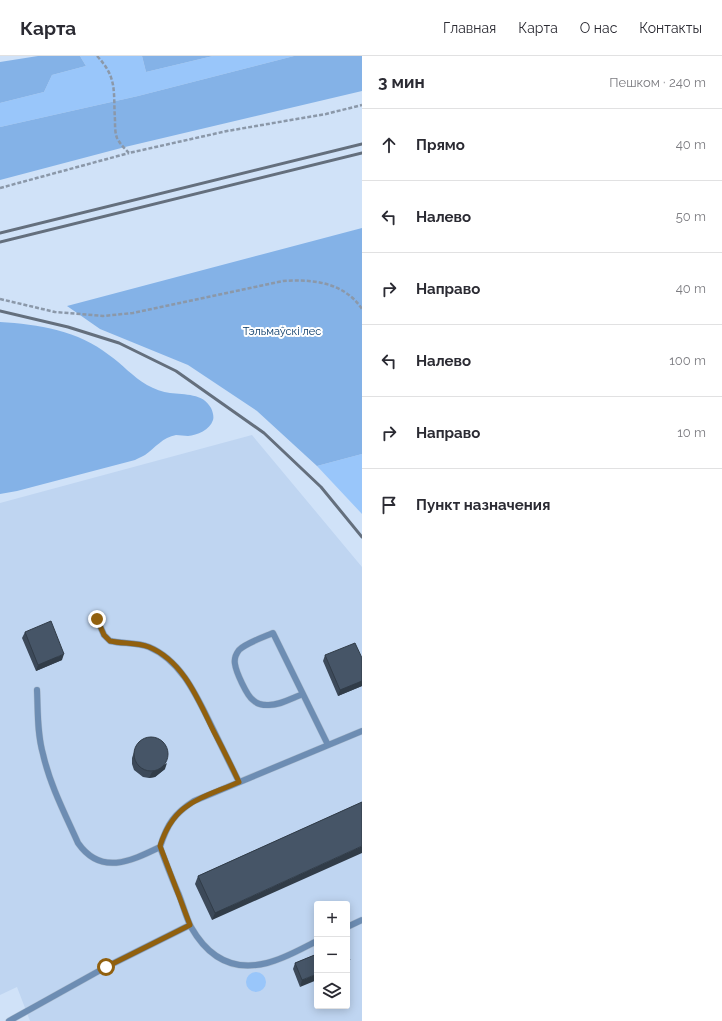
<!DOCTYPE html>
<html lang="ru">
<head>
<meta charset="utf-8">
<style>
	body { margin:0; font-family:Raleway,sans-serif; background:#f2f2f3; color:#2b2b33 }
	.controls { position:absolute; right:12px; bottom:12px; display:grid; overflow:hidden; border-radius:4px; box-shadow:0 2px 10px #0003 }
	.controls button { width:36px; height:36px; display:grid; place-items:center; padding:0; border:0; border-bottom:1px solid #e1e1e2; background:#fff; color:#2b2b33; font:20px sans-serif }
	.stop { position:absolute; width:12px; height:12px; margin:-9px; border:3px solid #91600e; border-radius:50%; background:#fff }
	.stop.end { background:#91600e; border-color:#fff; box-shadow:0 1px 4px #0008 }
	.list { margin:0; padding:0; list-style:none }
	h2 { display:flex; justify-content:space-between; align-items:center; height:52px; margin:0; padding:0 16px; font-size:17px }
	h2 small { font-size:13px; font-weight:400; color:#7c7c81 }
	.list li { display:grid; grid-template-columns:26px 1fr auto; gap:12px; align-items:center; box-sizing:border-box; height:72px; padding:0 16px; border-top:1px solid #e1e1e2 }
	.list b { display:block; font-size:15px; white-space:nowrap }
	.list em { font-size:13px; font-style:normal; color:#7c7c81 }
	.icon { flex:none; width:22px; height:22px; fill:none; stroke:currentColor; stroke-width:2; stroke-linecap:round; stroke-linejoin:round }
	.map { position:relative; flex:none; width:362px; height:965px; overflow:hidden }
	header { display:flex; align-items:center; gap:24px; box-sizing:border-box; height:56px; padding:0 20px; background:#fff; border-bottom:1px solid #e1e1e2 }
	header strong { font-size:19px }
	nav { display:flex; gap:22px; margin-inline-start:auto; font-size:14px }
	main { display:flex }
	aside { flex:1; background:#fff }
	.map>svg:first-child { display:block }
</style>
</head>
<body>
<header>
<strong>Карта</strong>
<nav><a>Главная</a><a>Карта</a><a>О нас</a><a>Контакты</a></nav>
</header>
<main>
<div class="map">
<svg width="362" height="965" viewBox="0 0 362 965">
	<rect width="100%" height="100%" fill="#d0e2f8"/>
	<path fill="#bfd5f1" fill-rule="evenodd" d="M252 379 362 511V965H30L17 931 0 939V447ZM317 848H347V950H317Z"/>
	<path fill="#99c6fa" d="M80 0H142L146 16 213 0H294L138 40 0 71V47L44 36 52 19 86 10Z
		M362 398V458L317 410Z
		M246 926a10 10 0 1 1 20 0a10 10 0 1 1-20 0Z"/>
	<path fill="#84b2e7" d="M38 0H80L86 10 52 19 44 36 0 47V6Z
		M142 0H213L146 16Z
		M294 0H362V35L125 91 0 124V71L138 40Z
		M362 172V398L317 410 257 355 188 309 100 273 67 250Z
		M0 266C38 268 79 275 109 299 122 308 133 321 147 329 154 333 163 336 170 337 185 339 203 337 211 352 213 356 214 361 213 364 210 374 197 379 188 380 184 380 180 379 176 379 163 381 155 392 145 399 142 401 138 402 135 404L17 435 0 438Z"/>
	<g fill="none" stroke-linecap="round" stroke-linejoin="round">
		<defs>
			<path id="service" d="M97 563 104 579 110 585C123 588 136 586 149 591 182 605 197 641 212 671 221 689 230 708 239 726
				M37 634C38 655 37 677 43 698 50 729 65 758 78 787 101 820 131 805 160 791
				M303 638C292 642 279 650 267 649 262 649 257 648 253 644 247 640 236 616 235 608 234 603 236 598 239 594 246 587 264 581 273 577L328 689
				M347 871 362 864
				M317 885C301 893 284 903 267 907 232 916 208 901 191 871 186 861 183 849 179 839 172 823 166 807 160 791 167 768 175 757 194 745L362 675
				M9 965 106 911 190 869"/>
		</defs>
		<use href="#service" stroke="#afbfd2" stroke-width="7"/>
		<path stroke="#8b98a9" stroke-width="2.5" stroke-dasharray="4 2" stroke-linecap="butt" d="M97 0C118 22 113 36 115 64 115 70 115 77 117 82 120 88 125 93 129 97L227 75 326 58 362 49
			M0 132 129 97
			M0 243 55 256 103 260 133 257 283 225C312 223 344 226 362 253"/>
		<use href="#service" stroke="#6d8db3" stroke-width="6"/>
		<path stroke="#646f7d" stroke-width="3" d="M0 177 362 88
			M0 186 362 97
			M0 255 68 271 119 287 176 315 264 377 321 431 362 481"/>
	</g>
	<path fill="#3c4959" d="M25 576 62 604 36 615 22 582Z
		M325 599 362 602V630L338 640 323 605Z
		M136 690 165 713 155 721 149 722 143 721 134 714 132 708V702Z
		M362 746 212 864 195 828 198 820Z
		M317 898 300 931 293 913 295 907Z"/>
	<path fill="#313c48" d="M64 598 62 604 36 615 38 609Z
		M362 625V630L338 640 340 634Z
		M167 707 165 713 155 721 149 722 152 716Z
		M362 790V797L212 864 215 857Z
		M350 904 348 911H347V906Z
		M317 918V924L300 931 302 924Z"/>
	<path fill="#465567" stroke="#313c48" d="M51 565 64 598 38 609 25 576Z
		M355 587 362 602V625L340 634 325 599Z
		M134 698a17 17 0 1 1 34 0a17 17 0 1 1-34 0Z
		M362 746V790L215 857 198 820Z
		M317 898V918L302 924 295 907Z
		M347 898 350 904 347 906Z"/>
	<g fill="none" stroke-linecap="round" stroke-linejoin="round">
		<path stroke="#91600e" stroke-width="5" d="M97 563 104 579 110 585C123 588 136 586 149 591 183 605 198 643 213 674 222 691 231 709 239 726 200 743 174 746 160 790L190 869 106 911"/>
	</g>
	<g text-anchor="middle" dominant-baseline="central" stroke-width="4" stroke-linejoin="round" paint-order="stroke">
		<g font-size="11" fill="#033564" stroke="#fff">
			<text x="282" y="275">Тэльмаўскі лес</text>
		</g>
	</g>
</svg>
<div class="controls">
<button>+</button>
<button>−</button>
<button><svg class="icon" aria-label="layers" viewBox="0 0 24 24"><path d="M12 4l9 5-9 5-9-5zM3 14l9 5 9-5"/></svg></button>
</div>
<div class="stop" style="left:106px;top:911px"></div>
<div class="stop end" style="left:97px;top:563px"></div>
</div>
<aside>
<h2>3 мин<small>Пешком · 240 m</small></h2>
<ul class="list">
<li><svg class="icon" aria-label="ahead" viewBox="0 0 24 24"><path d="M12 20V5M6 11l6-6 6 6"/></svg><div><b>Прямо</b></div><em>40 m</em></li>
<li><svg class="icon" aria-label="left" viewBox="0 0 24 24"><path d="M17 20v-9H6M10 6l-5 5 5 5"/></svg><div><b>Налево</b></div><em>50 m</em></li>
<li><svg class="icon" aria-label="right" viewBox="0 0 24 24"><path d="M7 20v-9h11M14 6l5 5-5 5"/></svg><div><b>Направо</b></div><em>40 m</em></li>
<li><svg class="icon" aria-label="left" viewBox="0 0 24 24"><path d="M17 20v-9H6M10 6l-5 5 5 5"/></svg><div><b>Налево</b></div><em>100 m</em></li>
<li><svg class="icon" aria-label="right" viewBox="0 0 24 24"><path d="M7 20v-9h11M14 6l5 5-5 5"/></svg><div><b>Направо</b></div><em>10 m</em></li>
<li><svg class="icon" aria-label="arrive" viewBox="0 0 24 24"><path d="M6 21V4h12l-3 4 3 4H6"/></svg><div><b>Пункт назначения</b></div></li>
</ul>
</aside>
</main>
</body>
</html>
